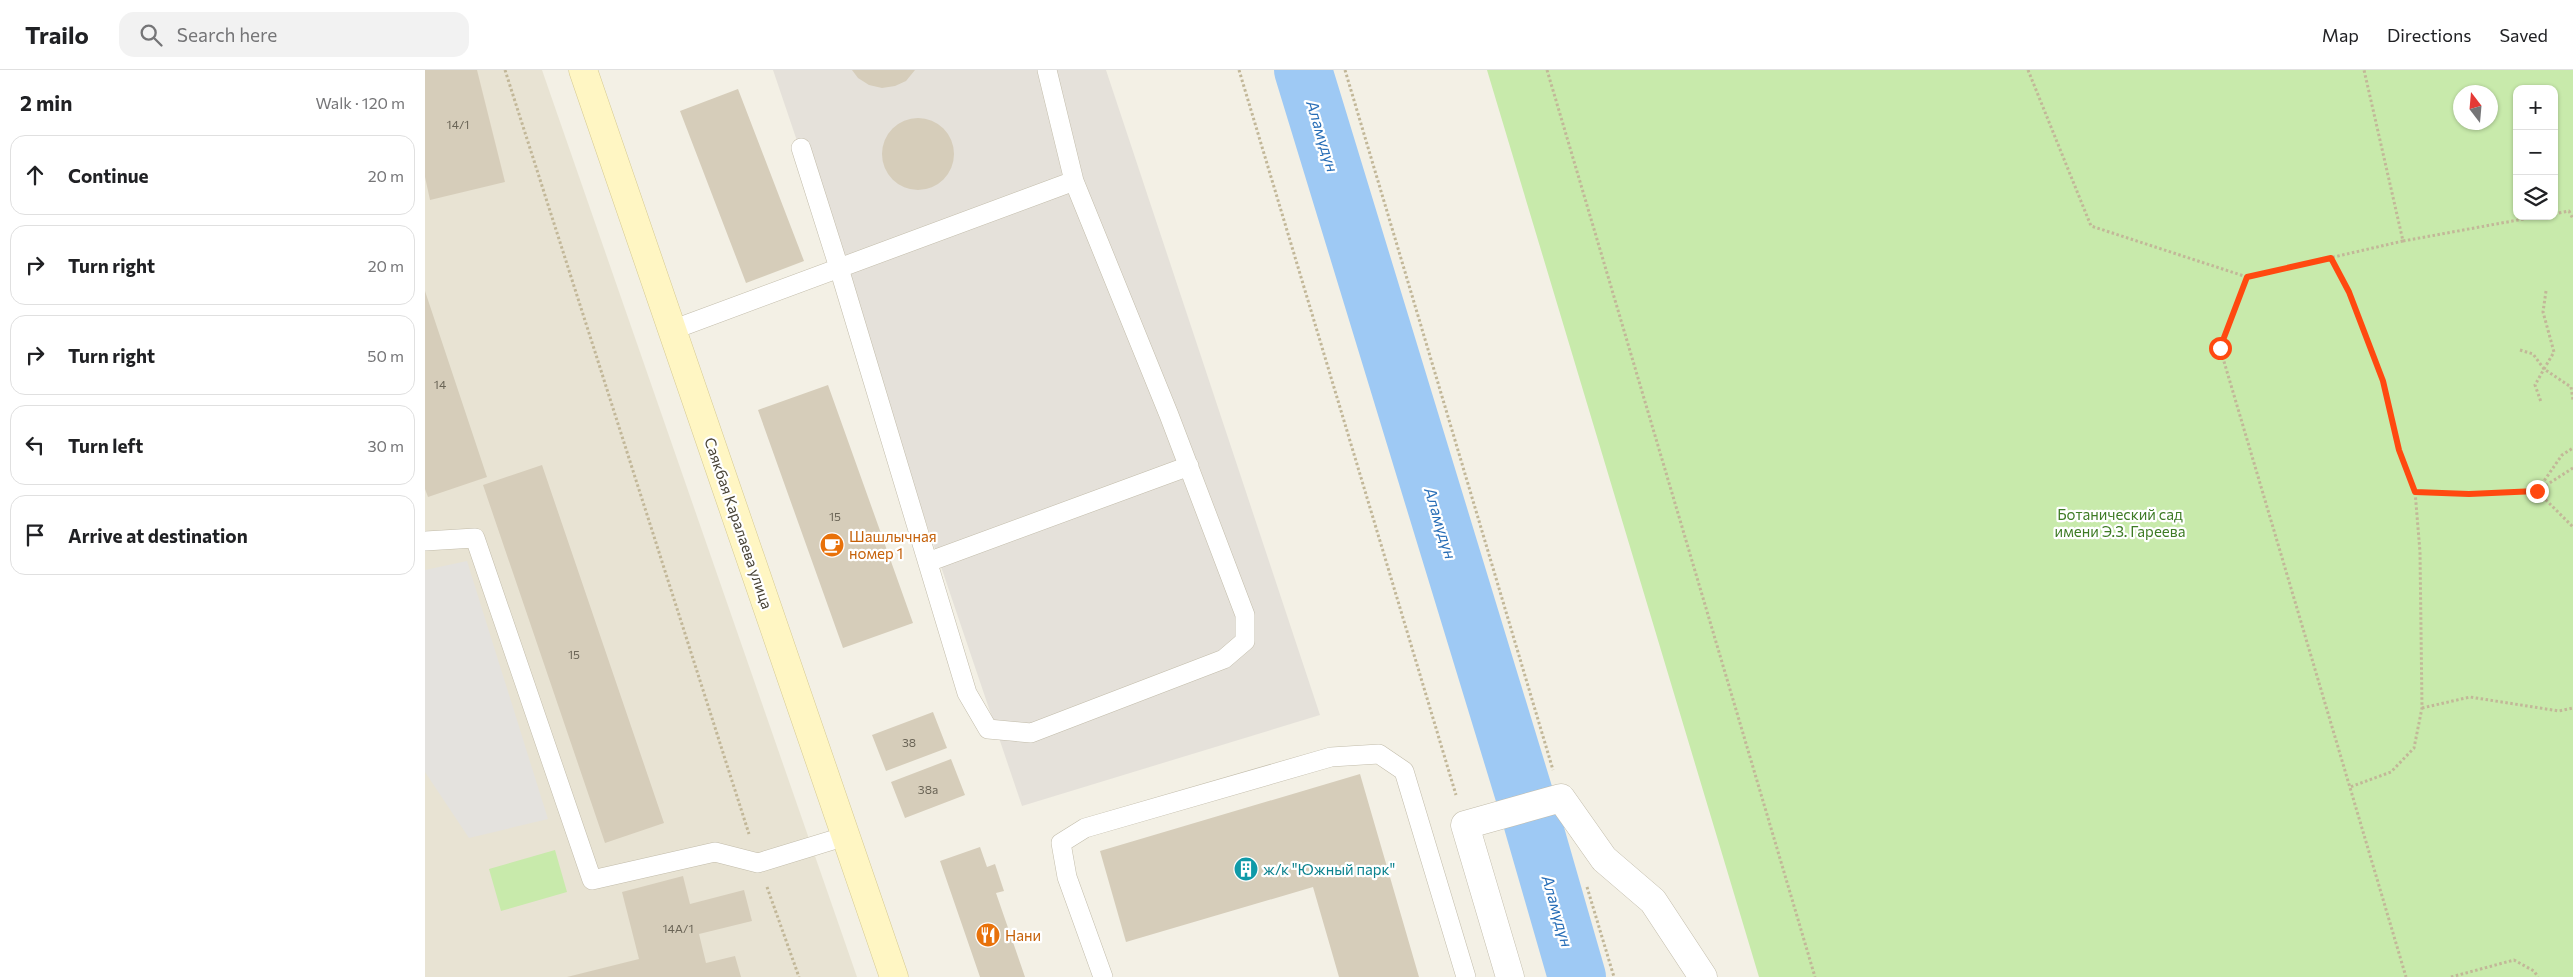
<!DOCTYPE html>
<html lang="en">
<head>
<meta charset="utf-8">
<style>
	body { margin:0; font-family:Commissioner,sans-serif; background:#f2f2f2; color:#202124 }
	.controls { position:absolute; right:15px; top:15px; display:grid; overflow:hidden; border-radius:10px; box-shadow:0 1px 4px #0004 }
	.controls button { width:45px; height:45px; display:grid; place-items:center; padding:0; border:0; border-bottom:1px solid #e0e0e0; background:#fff; color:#202124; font:25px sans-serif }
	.compass { position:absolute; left:2028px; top:15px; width:45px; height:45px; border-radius:50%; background:#fff; box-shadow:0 1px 4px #0004; rotate:344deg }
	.stop { position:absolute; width:15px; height:15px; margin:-11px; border:4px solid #ff4910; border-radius:50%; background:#fff }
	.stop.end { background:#ff4910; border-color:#fff; box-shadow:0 1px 5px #0008 }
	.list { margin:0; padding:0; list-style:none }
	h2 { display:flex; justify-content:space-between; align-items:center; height:65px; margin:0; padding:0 20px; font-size:21px }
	h2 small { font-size:16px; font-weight:400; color:#757577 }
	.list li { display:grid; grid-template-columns:32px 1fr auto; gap:15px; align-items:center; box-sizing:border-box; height:80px; margin:0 10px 10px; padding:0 10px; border:1px solid #e0e0e0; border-radius:15px }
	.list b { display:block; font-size:19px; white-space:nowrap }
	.list em { font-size:16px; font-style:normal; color:#757577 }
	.icon { flex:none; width:28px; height:28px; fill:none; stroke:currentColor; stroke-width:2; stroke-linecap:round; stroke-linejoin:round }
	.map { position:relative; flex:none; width:2148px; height:907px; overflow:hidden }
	header { display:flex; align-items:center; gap:30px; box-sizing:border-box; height:70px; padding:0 25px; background:#fff; border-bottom:1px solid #e0e0e0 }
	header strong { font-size:24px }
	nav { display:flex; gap:28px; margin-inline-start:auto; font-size:18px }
	.search { width:350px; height:45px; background:#f2f2f2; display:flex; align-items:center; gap:12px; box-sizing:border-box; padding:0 18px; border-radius:15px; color:#757577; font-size:19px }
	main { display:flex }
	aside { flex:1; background:#fff }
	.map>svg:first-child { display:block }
</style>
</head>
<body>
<header>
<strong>Trailo</strong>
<div class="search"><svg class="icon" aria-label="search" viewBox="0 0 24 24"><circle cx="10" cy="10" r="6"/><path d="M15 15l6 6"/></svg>Search here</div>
<nav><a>Map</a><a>Directions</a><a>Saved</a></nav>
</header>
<main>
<aside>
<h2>2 min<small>Walk · 120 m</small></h2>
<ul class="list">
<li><svg class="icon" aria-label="ahead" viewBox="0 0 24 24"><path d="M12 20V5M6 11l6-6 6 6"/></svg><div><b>Continue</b></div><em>20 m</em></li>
<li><svg class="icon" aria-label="right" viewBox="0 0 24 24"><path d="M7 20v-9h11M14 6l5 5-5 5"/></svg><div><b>Turn right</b></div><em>20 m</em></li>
<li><svg class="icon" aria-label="right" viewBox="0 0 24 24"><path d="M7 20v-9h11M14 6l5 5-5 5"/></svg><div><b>Turn right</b></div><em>50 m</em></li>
<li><svg class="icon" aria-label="left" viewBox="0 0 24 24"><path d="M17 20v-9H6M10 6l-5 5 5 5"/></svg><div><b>Turn left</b></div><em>30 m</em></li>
<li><svg class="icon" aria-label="arrive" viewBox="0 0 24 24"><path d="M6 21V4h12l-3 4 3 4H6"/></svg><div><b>Arrive at destination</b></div></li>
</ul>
</aside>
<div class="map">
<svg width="2148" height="907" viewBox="0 0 2148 907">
	<rect width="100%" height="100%" fill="#f3f0e5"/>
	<path fill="#e8e3d3" d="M0 0H117L432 907H0Z"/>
	<path fill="#e5e1da" d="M348 0H681L895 645 597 736Z"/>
	<path fill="#c8eaab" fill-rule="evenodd" d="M1062 0H2148V907H1334ZM2092 19H2129V146H2092ZM2066 22V52H2036V22Z
		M130 780 142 822 76 841 64 799Z"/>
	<path fill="#e4e2de" d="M42 491 123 749 44 768 0 702V500Z"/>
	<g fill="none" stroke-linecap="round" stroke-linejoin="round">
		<path stroke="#9ec9f4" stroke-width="58" d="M878 0 1103 737 1152 907"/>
	</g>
	<path fill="#d6cdba" d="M0 0H52L80 112 5 130 0 107Z
		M427 0H490L481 11 470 16 457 18 444 15 433 8Z
		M313 19 379 191 321 213 255 41Z
		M457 84a36 36 0 1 1 72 0a36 36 0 1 1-72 0Z
		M0 221 62 407 3 427 0 419Z
		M403 315 488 553 418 578 333 340Z
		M117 395 239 753 180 773 58 415Z
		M508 642 522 678 461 701 447 665Z
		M526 689 540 725 480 748 466 712Z
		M935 704 994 907H914L888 817 701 872 675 781Z
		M555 777 562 797 570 794 579 821 571 823 600 907H555L515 791Z
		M258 806 265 834 319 820 327 851 274 864 281 893 310 886 316 907H142L214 889 197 822Z"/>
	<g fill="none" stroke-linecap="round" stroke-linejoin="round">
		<defs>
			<path id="lane" d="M376 78 414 198 542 623 563 659 606 663 799 589 820 571V545L744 345 649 111 622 0
				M247 260 649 111
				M0 471 50 468 167 810 290 782 333 793 421 766
				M503 492 764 396
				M678 907 642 807 636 773 660 758 906 687 954 684 979 701 1041 907"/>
			<path id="street" d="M1085 907 1040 755 1136 728 1179 789 1228 831 1278 907"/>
			<path id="secondary" d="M158 0 469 907"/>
		</defs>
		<use href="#lane" stroke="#c2bcaa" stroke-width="20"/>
		<use href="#street" stroke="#c2bcaa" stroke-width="29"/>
		<use href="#secondary" stroke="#d6ca92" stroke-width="29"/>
		<path stroke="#c2b798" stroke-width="3" stroke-dasharray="2.5 2.5" stroke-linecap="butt" d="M80 0 324 764
			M814 0 1031 725
			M920 0 1128 700
			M1122 0 1390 907
			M1603 0 1666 156 1822 207 1978 171 1939 0
			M2129 144 2144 141 2148 149
			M1978 171 2115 146
			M1906 188 1924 222 1958 311 1974 380 1990 421 1995 482 1997 638 1989 678 1966 702 1925 717
			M1822 207 1795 278 1981 907
			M2121 221 2118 242 2129 282 2119 299 2146 317 2148 330
			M2095 280 2108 284 2119 299 2110 315 2116 332
			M2148 398 2112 421 2148 457
			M1990 421 2044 424 2112 421 2137 385 2148 378
			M1997 638 2045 627 2134 641 2148 638
			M342 817 374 907
			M1162 817 1189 907
			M2026 907 2089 890 2109 901 2113 907"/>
		<use href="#lane" stroke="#fff" stroke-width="19"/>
		<use href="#street" stroke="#fff" stroke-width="28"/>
		<use href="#secondary" stroke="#fff6c3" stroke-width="28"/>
	</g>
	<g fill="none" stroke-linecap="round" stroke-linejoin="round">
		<path stroke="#ff4910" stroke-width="6" d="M1795 278 1822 207 1906 188 1924 222 1958 311 1974 380 1990 422 2044 424 2112 421"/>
	</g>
	<defs>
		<symbol id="cafe-disc" viewBox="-11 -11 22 22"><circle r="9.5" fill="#e8710a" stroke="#fff"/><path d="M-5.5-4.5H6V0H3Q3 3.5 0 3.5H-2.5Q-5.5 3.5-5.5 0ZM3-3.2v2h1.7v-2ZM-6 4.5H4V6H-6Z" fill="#fff"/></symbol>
		<symbol id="building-disc" viewBox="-11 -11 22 22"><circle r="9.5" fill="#0f9aa8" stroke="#fff"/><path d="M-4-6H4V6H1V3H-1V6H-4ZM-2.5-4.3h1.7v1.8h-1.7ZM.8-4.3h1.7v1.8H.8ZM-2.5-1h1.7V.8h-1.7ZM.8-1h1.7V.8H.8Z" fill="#fff"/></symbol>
		<symbol id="restaurant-disc" viewBox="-11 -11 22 22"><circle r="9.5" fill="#e8710a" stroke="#fff"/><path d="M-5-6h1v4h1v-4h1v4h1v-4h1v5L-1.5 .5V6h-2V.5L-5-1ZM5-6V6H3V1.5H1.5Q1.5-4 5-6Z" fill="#fff"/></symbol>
	</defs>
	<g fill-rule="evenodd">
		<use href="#cafe-disc" x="393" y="461" width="28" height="28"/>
		<use href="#building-disc" x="807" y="785" width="28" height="28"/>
		<use href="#restaurant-disc" x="549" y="851" width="28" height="28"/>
	</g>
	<g text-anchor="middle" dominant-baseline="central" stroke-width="4.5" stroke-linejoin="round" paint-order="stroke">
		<g font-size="12" fill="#6a6456">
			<text x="33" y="54">14/1</text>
			<text x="15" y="314">14</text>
			<text x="410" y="446">15</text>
			<text x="149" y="584">15</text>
			<text x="484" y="672">38</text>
			<text x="503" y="719">38а</text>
			<text x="253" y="858">14А/1</text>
		</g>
		<g font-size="15" fill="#3e7b25" stroke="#fff">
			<text x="1695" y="444">Ботанический сад<tspan x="1695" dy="17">имени Э.З. Гареева</tspan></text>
		</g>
		<g font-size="15" fill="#464134" stroke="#fff">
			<text transform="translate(314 453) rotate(71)">Саякбая Каралаева улица</text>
		</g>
		<g font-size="15" fill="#c56008" stroke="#fff" text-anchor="start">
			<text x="424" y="466">Шашлычная<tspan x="424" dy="17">номер 1</tspan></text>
			<text x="580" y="865">Нани</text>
		</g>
		<g font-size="15" fill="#0d838f" stroke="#fff" text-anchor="start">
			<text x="838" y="799">ж/к "Южный парк"</text>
		</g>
		<g font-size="16" font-style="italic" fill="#286eb7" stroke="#fff">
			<text transform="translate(898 66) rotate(73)">Аламүдүн</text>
			<text transform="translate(1016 453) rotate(73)">Аламүдүн</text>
			<text transform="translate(1133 841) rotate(74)">Аламүдүн</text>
		</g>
	</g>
</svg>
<div class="controls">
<button>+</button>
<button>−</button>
<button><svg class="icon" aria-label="layers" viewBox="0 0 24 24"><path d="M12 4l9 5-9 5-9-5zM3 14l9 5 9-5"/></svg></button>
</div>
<svg class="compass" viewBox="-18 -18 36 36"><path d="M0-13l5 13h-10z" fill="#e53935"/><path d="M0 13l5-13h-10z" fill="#757577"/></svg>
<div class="stop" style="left:1795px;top:278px"></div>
<div class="stop end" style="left:2112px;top:421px"></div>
</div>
</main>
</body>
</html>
